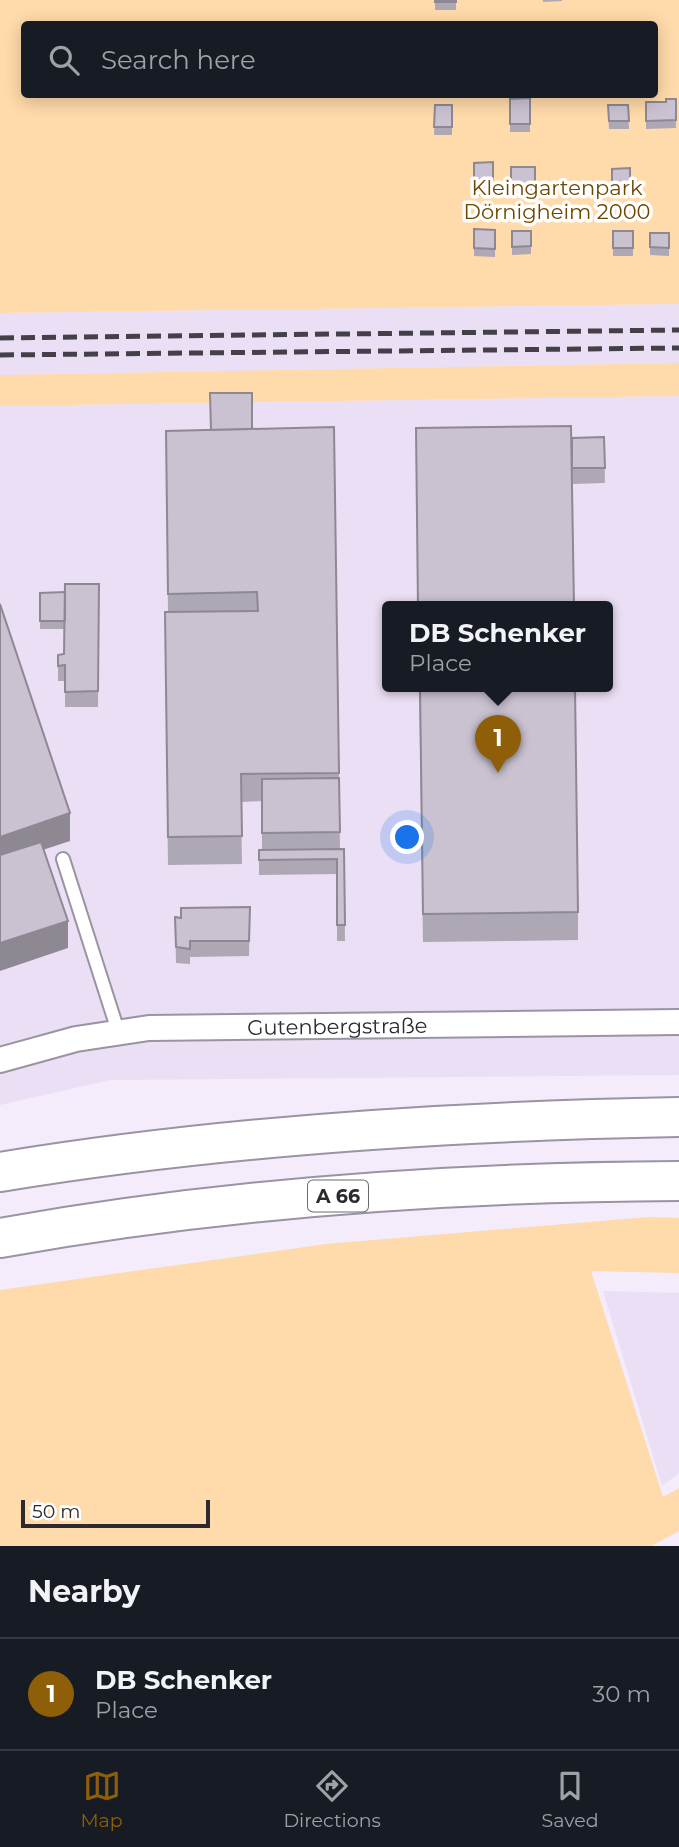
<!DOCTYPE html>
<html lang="en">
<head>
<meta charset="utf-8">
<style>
	body { margin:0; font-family:Montserrat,sans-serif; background:#242831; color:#f1f3f6 }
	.scale { position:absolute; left:21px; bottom:18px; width:189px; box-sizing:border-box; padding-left:7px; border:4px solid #2c292f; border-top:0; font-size:19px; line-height:24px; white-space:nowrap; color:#2c292f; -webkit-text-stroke:5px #fff; paint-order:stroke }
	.you { position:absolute; left:408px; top:838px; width:24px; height:24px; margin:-18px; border:5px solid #fff; border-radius:50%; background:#1a73e8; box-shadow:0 0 0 10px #1a73e833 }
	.badge { display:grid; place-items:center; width:46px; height:46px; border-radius:50%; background:#8e5e09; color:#fff; font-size:23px; font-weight:700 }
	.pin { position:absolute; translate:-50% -58px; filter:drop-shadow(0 2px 4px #0008) }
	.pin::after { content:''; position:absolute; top:37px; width:24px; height:21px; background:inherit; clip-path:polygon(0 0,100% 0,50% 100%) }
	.popup { position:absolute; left:382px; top:601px; width:231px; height:91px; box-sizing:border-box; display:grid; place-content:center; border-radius:7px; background:#171b24; filter:drop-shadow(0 2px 5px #0005); font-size:23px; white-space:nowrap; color:#9ea1a6 }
	.popup b { font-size:26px; color:#f1f3f6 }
	.popup::after { content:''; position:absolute; left:50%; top:100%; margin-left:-14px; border:14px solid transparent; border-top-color:#171b24 }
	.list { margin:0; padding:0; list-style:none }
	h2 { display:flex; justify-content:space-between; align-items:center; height:91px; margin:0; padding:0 28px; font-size:30px }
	h2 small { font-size:23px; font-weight:400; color:#9ea1a6 }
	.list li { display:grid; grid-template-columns:46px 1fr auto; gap:21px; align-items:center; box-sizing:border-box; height:112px; padding:0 28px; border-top:2px solid #363941 }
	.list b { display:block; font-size:26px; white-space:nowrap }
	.list p { margin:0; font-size:23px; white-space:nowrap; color:#9ea1a6 }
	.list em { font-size:23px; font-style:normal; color:#9ea1a6 }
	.icon { flex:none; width:38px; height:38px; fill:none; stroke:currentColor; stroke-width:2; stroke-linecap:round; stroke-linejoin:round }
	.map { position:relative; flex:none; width:679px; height:1546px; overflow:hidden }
	.search { position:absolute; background:#171b24; box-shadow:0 4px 18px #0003; left:21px; right:21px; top:21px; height:77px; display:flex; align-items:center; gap:18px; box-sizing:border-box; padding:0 24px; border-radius:7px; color:#9ea1a6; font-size:26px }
	.sheet { height:203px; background:#171b24 }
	nav { display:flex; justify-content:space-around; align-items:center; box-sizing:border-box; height:98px; border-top:2px solid #363941; background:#171b24; font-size:19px; color:#9ea1a6 }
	nav a { display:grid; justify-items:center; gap:4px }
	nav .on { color:#8e5e09 }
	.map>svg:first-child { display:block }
</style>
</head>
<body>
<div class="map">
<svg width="679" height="1546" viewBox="0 0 679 1546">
	<rect width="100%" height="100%" fill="#f4ebfb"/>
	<path fill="#ebdff5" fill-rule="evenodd" d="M679 304V363L0 375V313Z
		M679 396V1075L110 1080 0 1105V406ZM388 607H608V687H388Z
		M603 1291 679 1293V1473L662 1486Z"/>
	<path fill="#ffdaaa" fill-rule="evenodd" d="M0 0H679V304L0 313ZM24 24H654V94H24Z
		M679 363V396L0 406V375Z
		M649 1217 679 1218V1273L591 1271 663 1497 679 1488V1531L651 1546H0V1290L326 1244Z"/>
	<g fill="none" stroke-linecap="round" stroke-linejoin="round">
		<defs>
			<path id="service" d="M63 859 118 1031"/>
			<g id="minor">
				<path id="s1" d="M0 1060 76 1039 149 1028 679 1022"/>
			</g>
			<path id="motorway" d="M0 1172C224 1135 453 1121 679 1117
				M0 1238C223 1198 453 1182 679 1181"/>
		</defs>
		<use href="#service" stroke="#9b93a1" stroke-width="16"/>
		<use href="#minor" stroke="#9b93a1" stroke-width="28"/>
		<use href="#motorway" stroke="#9b93a1" stroke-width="42"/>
		<use href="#service" stroke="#fff" stroke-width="12"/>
		<use href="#minor" stroke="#fff" stroke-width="24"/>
		<use href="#motorway" stroke="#fff" stroke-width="38"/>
		<path stroke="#444047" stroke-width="5" stroke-dasharray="14 7" stroke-linecap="butt" d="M0 338 679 330
			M0 355 679 348"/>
	</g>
	<path fill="#aea7b4" d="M435 0H456V10H435Z
		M543 0H562V1L543 2Z
		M530 98V132H510V99Z
		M676 99V128L646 129V102H666Z
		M435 105H452V135H434Z
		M608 105H628L629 129H609Z
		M493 162V196H474V163Z
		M511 167H535V193H511Z
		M630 168V197L612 198V169Z
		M474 229 495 230V257L474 256Z
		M512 231H531V254L512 255Z
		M613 231H633V256H613Z
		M650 233H669V256L650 255Z
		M334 427 340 849H344L345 941H337V874L259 875V850H262V801L241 802 242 864 168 865 165 640 168 612 166 431Z
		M604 437 605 483 572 484V438Z
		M99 584 98 707H65V681H58V655L64 654 65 629H40V593L65 592Z
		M419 687 578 912V940L423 942Z
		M250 907 249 956 190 957V964L176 963 175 917 181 918Z"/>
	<path fill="#8d8892" d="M70 813V841L0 864V837Z
		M68 921V948L0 971V943Z"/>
	<path fill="#cac2d1" stroke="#8d8892" stroke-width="2" d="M435 0H456V2H435Z
		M530 98V124H510V99Z
		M666 99H676V120L646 121V102H666Z
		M435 105H452V127H434Z
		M608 105H628L629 121H609Z
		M493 162V188H474V163Z
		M511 167H535V185H511Z
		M630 168V189L612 190V169Z
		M474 229 495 230V249L474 248Z
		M512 231H531V246L512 247Z
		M613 231H633V248H613Z
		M650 233H669V248L650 247Z
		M210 393H252V429L211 430Z
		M571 426 574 607H418L416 428Z
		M334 427 339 773 241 774 242 836 168 837 165 612 258 611 257 592 168 594 166 431Z
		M604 437 605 468H572V438Z
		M65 584H99L98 691 65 692V665L58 666V655L64 654Z
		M65 592V621H40V593Z
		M0 604 70 813 0 837Z
		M420 687H575L578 912 423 914Z
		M339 778 340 832 262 833V779Z
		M41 842 68 921 0 943V855Z
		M344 849 345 925H337V859L259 860V850Z
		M250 907 249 941H190V949L176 947 175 917 181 918V908Z"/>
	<g text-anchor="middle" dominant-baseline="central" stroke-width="7" stroke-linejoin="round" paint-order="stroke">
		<rect fill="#fff" stroke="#6b696d" stroke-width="2" x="308" y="1180.5" width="60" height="31" rx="5"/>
		<g font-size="19" font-weight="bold" fill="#2c292f">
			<text x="338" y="1196">A 66</text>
		</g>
		<g font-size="21" fill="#6e4700" stroke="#fff">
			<text x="557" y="187">Kleingartenpark<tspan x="557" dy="24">Dörnigheim 2000</tspan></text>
		</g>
		<g font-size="21" fill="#2c292f" stroke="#fff">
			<text stroke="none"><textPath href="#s1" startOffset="341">Gutenbergstraße</textPath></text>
		</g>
	</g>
</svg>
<div class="scale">50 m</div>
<div class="you"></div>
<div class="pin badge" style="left:498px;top:773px">1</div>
<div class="popup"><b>DB Schenker</b>Place</div>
<div class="search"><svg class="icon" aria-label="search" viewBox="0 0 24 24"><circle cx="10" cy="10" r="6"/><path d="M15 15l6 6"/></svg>Search here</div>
</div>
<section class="sheet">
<h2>Nearby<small></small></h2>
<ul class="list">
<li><span class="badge">1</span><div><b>DB Schenker</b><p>Place</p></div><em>30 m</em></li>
</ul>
</section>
<nav>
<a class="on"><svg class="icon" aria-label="map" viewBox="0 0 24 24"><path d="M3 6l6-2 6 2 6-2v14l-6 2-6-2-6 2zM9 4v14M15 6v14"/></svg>Map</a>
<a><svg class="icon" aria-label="directions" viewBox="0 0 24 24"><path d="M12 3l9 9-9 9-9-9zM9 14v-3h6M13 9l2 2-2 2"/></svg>Directions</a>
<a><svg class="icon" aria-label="saved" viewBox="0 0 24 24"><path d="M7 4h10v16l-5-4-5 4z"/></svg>Saved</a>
</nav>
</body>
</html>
